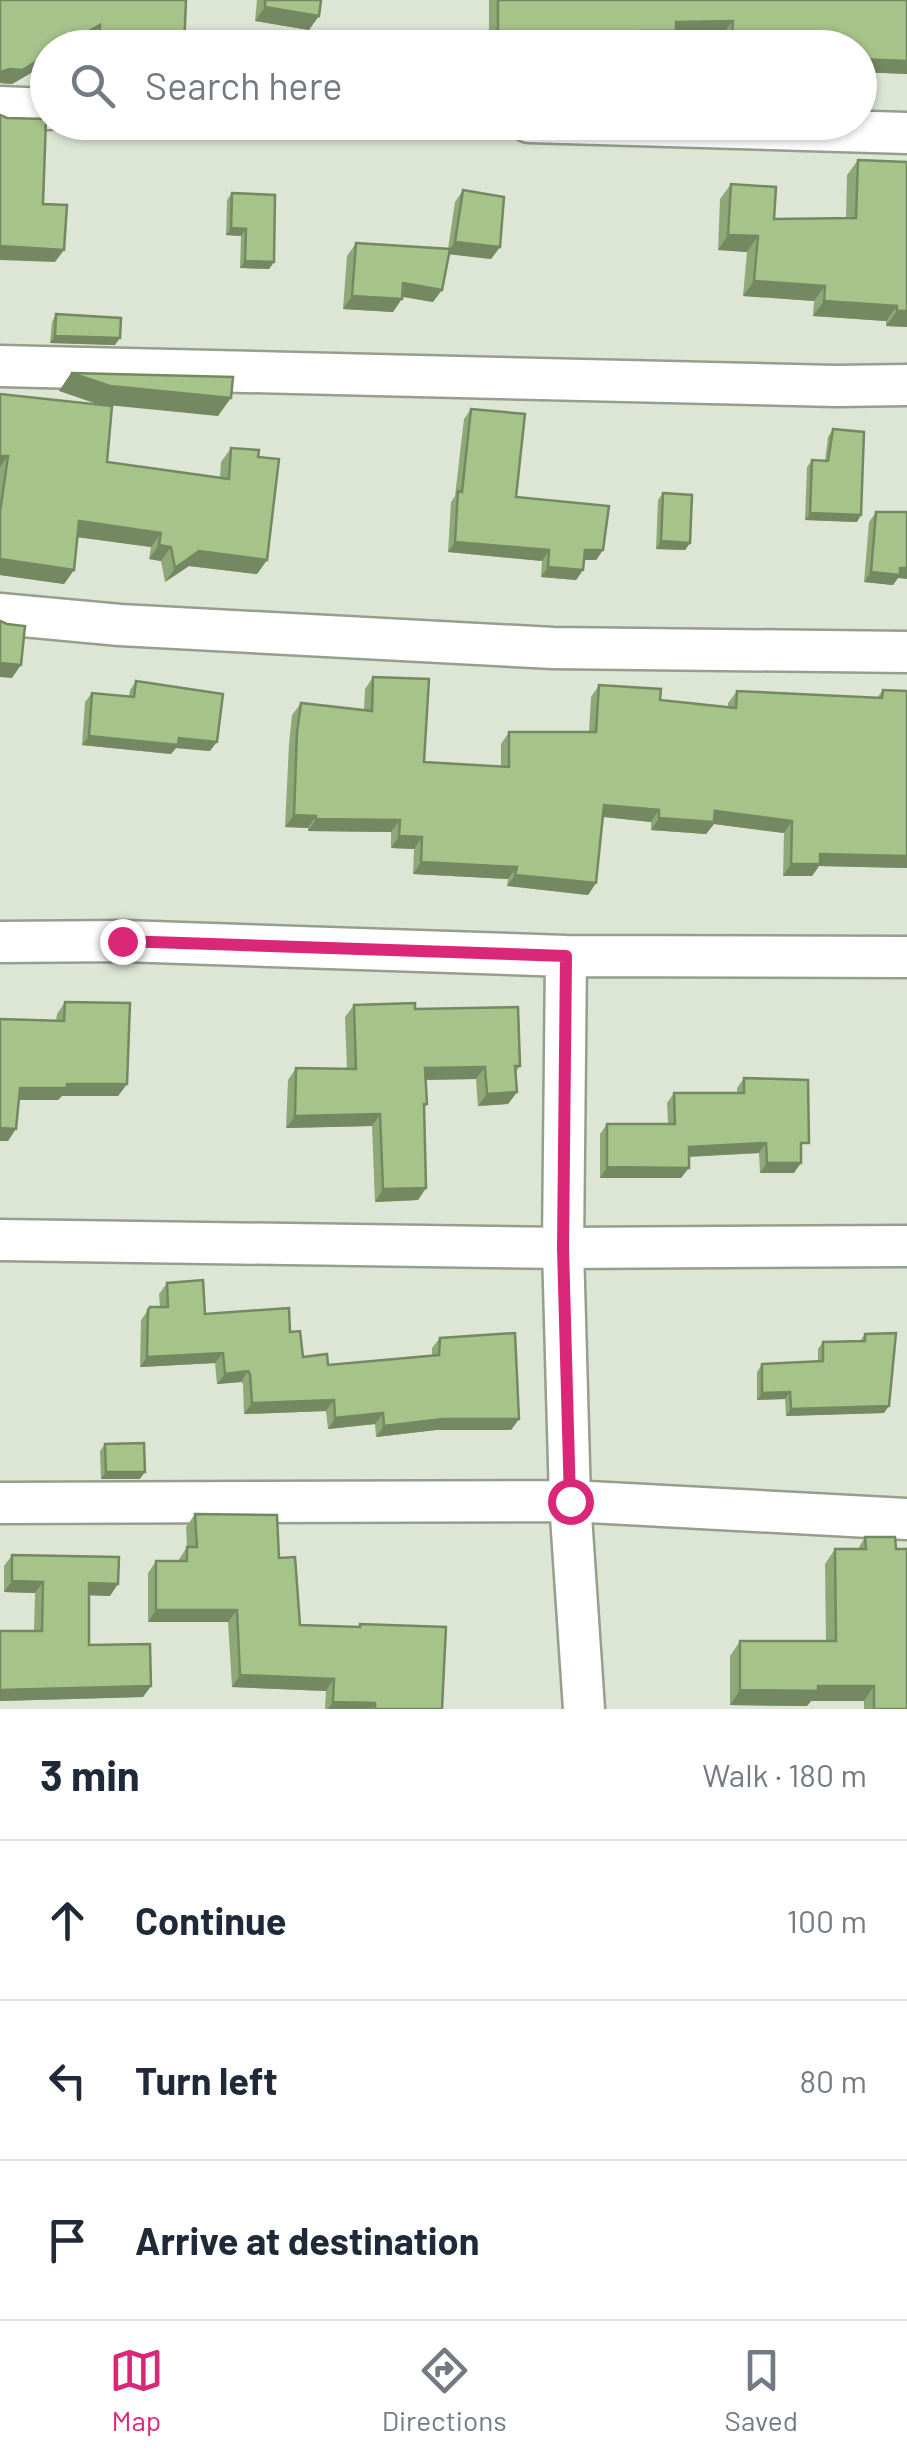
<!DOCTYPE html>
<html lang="en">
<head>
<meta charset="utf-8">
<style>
	body { margin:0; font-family:Barlow,sans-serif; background:#f6f6f7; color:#1f2937 }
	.stop { position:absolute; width:30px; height:30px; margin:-22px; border:8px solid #db2777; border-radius:50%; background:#fff }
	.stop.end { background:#db2777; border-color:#fff; box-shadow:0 2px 10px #0008 }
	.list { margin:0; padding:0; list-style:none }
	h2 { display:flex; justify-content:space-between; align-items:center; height:130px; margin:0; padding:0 40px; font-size:42px }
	h2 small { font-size:32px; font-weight:400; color:#747a83 }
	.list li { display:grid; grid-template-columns:65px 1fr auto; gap:30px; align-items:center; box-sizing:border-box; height:160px; padding:0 40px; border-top:2px solid #e0e1e3 }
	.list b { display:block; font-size:38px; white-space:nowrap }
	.list em { font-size:32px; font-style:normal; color:#747a83 }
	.icon { flex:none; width:55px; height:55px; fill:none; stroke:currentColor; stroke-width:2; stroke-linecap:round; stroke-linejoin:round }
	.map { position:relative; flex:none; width:907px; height:1709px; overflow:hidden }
	.search { position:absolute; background:#fff; box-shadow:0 2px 8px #0004; left:30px; right:30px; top:30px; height:110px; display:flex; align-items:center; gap:25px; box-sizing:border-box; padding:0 35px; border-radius:55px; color:#747a83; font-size:38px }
	.sheet { height:610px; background:#fff }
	nav { display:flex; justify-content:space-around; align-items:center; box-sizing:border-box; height:140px; border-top:2px solid #e0e1e3; background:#fff; font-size:28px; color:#747a83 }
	nav a { display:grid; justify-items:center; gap:5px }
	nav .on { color:#db2777 }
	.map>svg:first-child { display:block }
</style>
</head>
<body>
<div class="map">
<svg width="907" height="1709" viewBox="0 0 907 1709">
	<rect width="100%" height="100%" fill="#dde6d5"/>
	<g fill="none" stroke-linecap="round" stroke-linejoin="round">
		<defs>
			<path id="street" d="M0 107 48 109
				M529 122 907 133
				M0 366 836 386 907 385
				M0 614 120 625 553 648 907 652
				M0 942 123 941 566 956 907 957
				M566 956 563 1248 570 1501 584 1709
				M0 1240 563 1248 907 1246
				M0 1503 570 1501 907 1519"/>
		</defs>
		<use href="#street" stroke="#969e8e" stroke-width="45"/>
		<use href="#street" stroke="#fff" stroke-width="40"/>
	</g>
	<path fill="#8fa877" d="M0 0 184 48H90V39L48 48V63L12 84 0 83Z
		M257 0H321L309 30 255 21Z
		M489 0H907V74L860 72V48H723V34L674 35 667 44H640V48H489Z
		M858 160 907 162V327L886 326V321L813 316 814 301 743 296 747 252 718 250 720 199 731 184 774 219 846 218 847 175Z
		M463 190 500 247 491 259 449 254 433 302 402 297 393 312 343 309 347 256 356 243 448 249 455 202Z
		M232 193 274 262 269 269 240 268 241 236 226 235 227 200Z
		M56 314 115 345 50 343 52 322Z
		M0 394 107 462 220 478 221 462 231 448 258 457 267 560 257 574 189 566 165 582 161 561 149 559 151 547 77 537 74 570 64 584 0 575Z
		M471 409 516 497 603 550 596 560H584L583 570 576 580 541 577 542 561 448 552 451 502 455 496 464 419Z
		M833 429 857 522 805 520 807 467 812 460 825 461 828 437Z
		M663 493 690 543 685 550 656 549 658 500Z
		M876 512 898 578 893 585 864 582 869 522Z
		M373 677 424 762 501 767V744L509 732H589L591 697 599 685 660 700 728 707V703L737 691 877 698 883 690 907 691V868L819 866 812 876H783L784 833 714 824 706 834 651 830V822L603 817 596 883 588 895 507 886 508 879 413 874 414 849 391 848V832L308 831V828L285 827 289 744 292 715 301 703 364 710 365 689Z
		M136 681 210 751 176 748 171 754 82 745 85 702 92 693 129 696 130 690Z
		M65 1002 127 1084 118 1096H62L58 1100H19L8 1141H0V1019L56 1021 57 1014Z
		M354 1005 415 1009 520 1066 516 1072 517 1092 508 1104 478 1106 476 1079 426 1080 427 1104 424 1108 426 1188 418 1200 375 1202 372 1126 286 1128 288 1080 296 1068 347 1069 345 1017Z
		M744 1078 801 1153 794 1173H760L759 1153 689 1157 681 1178H600V1134L607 1124H668L667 1103 674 1093H737V1088Z
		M167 1283 205 1314 290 1332 303 1357 328 1365 432 1355V1348L440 1338 519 1419 511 1430H436L376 1437 375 1424 328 1429 326 1411 244 1414 243 1384 241 1382 217 1384 215 1363 140 1367 141 1320 150 1307H160L159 1294Z
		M865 1334 884 1413 786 1416 785 1399 757 1400V1372L762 1364 818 1361V1349L823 1342 860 1341Z
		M105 1444 140 1479H101L100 1451Z
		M195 1514 279 1558 300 1625 358 1627 360 1624 442 1709H325L326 1691 232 1687 228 1622H148V1573L156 1561H178L187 1547 186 1527Z
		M865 1537 907 1709H864V1701H811L807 1706 730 1705V1656L740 1641H826L825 1564 835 1549H858Z
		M12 1555 110 1596 89 1595V1645L151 1686 143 1697 0 1701V1631H34L35 1593 4 1592V1566Z"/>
	<path fill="#748861" d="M265 7 319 16 309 30 255 21Z
		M733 21 723 34 674 35 667 44H631L640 31 676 22Z
		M100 25 90 39 75 48H60Z
		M48 55V63L12 84 0 83V72Z
		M860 59 907 61V74L860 72Z
		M493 122H514L508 132 488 130Z
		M231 228 246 229 241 236 226 235Z
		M728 235 758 236 747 252 718 250Z
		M455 242 500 247 491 259 447 254Z
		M0 246 64 250 55 262 0 260Z
		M245 261 274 262 269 269 240 268Z
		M754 281 825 286 814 301 743 296Z
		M403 283 442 290 433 302 394 295Z
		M352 296 402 299 393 312 343 309Z
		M824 301 897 306 886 321 813 316Z
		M897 311H907V327L886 326Z
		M55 336 120 338 115 345 50 343Z
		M71 373 231 398 218 416 97 404 59 391Z
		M0 456H8L0 467Z
		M810 513 861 515 857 522 805 520Z
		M79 521 161 533 151 547 69 536Z
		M661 541 690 543 685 550 656 549Z
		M455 542 549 550 542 561 448 552Z
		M159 545 171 547 161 561 149 559Z
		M585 550H603L596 560H578Z
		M199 551 267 560 257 574 189 566 165 582 175 568Z
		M0 559 74 570 64 584 0 575Z
		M548 567 583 570 576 580 541 577Z
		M900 568H907V579L898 578 893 585 864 582 871 572Z
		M0 663 21 665 12 678 0 677Z
		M89 736 179 738 217 742 210 751 176 748 171 754 82 745Z
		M604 805 659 810 651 822 596 816Z
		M715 811 792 821 784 833 714 824 706 834 651 830 659 818Z
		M294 815 316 816 308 828 285 827Z
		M316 819 400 820 391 832 308 831Z
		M399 836 422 837 414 849 391 848Z
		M820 854 907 856V868L819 866 812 876H783L791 864Z
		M421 862 517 867 508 879 413 874Z
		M515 875 596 883 588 895 507 886Z
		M485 1067 476 1079 417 1080 425 1068Z
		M67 1084H127L118 1096H62L58 1100H11L20 1088Z
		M517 1092 508 1104 478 1106 487 1094Z
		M380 1114 372 1126 286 1128 295 1116Z
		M0 1128 16 1129 8 1141H0Z
		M766 1143 759 1153 681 1157 689 1147Z
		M767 1163H801L794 1173H760Z
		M607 1167 689 1168 681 1178H600Z
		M426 1188 418 1200 375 1202 383 1189Z
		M223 1353 215 1363 140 1367 147 1357Z
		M248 1371 241 1382 217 1384 225 1374Z
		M790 1392 785 1399 757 1400 762 1393Z
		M334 1400 326 1411 244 1414 252 1403Z
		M889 1406 884 1413 786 1416 791 1409Z
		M383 1413 375 1424 328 1429 335 1418Z
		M443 1419H519L511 1430H436L376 1437 384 1426Z
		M106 1472H145L140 1479H101Z
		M12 1581 43 1582 35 1593 4 1592Z
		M89 1583 118 1584 110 1596 81 1595Z
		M156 1610H237L228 1622H148Z
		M240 1675 334 1679 326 1691 232 1687Z
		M151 1686 143 1697 0 1701V1690Z
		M818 1686H874L864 1701H811L807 1706 730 1705 740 1690Z
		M333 1702 375 1703 372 1709H328Z"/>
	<path fill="#a6c38a" stroke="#748861" stroke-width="2.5" d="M0 0H186L184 48H100V25L60 48H48V55L22 70 10 69 0 72Z
		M265 0H321L319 16 265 7Z
		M498 0H907V61L860 59V48H731L733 21 676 22V31H640V48H502L503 42H498Z
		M0 115 7 118 46 119 43 204 67 205 64 250 0 246Z
		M858 160 907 162V311H897V306L824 301 825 286 754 281 758 236 728 235 731 184 776 187 774 219 856 218Z
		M463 190 504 197 500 247 455 242Z
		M232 193 275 195 274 262 245 261 246 229 231 228Z
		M356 243 450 249 442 290 403 283 402 299 352 296Z
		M56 314 121 318 120 338 55 336Z
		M71 373 233 377 231 398 110 386Z
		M0 394 112 406 107 462 229 479 231 448 259 450 258 457 279 459 267 560 199 551 175 568 171 547 159 545 161 533 79 521 74 570 0 559V512L8 456H0Z
		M471 409 525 414 516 497 609 506 603 550H585L583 570 548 567 549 550 455 542 458 491 462 492Z
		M833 429 864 432 861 515 810 513 812 460 828 461Z
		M663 493 692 495 690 543 661 541Z
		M876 512H907V568H900V575L871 572Z
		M0 621 7 624 25 626 21 665 0 663Z
		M373 677 429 679 424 762 509 767V732H596L599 685 661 689 660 700 736 708 737 691 882 698 883 690 907 691V856L820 854V864H791L792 821 715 811 714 822 659 818V810L604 805 596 883 515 875 517 867 421 862 422 837 399 836 400 820 316 819V816L294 815 297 732 301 703 372 711Z
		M136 681 223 694 217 742 179 738 178 745 89 736 92 693 134 697Z
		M65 1002 130 1003 127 1084H67V1088H20L16 1129 0 1128V1019L64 1021Z
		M415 1003V1009L518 1007 520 1066H515L517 1092 487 1094 485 1067 425 1068 427 1104H424L426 1188 383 1189 380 1114 295 1116 296 1068 356 1069 354 1005Z
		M744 1078 808 1080 809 1143H801V1163H767L766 1143 689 1147V1168L607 1167V1124H675L674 1093H744Z
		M203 1280 205 1314 289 1308 290 1332 300 1331 303 1357 327 1354 328 1365 439 1355 440 1338 515 1333 519 1419H443L384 1426 383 1413 335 1418 334 1400 252 1403 250 1374 248 1371 225 1374 223 1353 147 1357 148 1310 150 1307H168L167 1283Z
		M896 1333 889 1406 791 1409 790 1392 762 1393V1364L823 1361V1342L865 1341V1334Z
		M144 1443 145 1472H106L105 1444Z
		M195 1514 277 1515 279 1558 295 1557 300 1625 360 1627V1624L446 1627 442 1709H375V1703L333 1702 334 1679 240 1675 237 1610H156V1561H187V1547H197Z
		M865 1537H895L896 1549H907V1709H874V1686H818V1691L740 1690V1641H836L835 1549H866Z
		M12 1555 119 1557 118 1584 89 1583V1645L150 1644 151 1686 0 1690V1631H42L43 1582 12 1581Z"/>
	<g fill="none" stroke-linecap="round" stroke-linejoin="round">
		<path stroke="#db2777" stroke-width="12" d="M122 941 566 956 563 1248 570 1501"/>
	</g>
</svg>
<div class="stop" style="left:570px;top:1501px"></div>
<div class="stop end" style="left:122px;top:941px"></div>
<div class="search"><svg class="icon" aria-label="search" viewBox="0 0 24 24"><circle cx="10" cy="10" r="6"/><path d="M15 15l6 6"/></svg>Search here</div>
</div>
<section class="sheet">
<h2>3 min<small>Walk · 180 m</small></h2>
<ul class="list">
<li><svg class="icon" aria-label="ahead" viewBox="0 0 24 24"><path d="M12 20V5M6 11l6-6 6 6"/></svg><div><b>Continue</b></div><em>100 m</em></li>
<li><svg class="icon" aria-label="left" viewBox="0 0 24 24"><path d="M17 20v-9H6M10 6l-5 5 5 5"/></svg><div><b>Turn left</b></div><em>80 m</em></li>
<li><svg class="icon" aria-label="arrive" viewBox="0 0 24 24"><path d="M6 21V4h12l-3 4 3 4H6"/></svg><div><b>Arrive at destination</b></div></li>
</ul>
</section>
<nav>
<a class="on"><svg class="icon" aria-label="map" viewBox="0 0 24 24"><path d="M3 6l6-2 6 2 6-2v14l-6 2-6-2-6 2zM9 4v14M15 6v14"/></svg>Map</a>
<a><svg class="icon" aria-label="directions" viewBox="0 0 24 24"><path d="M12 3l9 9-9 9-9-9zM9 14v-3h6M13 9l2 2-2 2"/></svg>Directions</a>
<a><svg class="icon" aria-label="saved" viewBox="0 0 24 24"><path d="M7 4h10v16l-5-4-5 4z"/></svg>Saved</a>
</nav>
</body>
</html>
